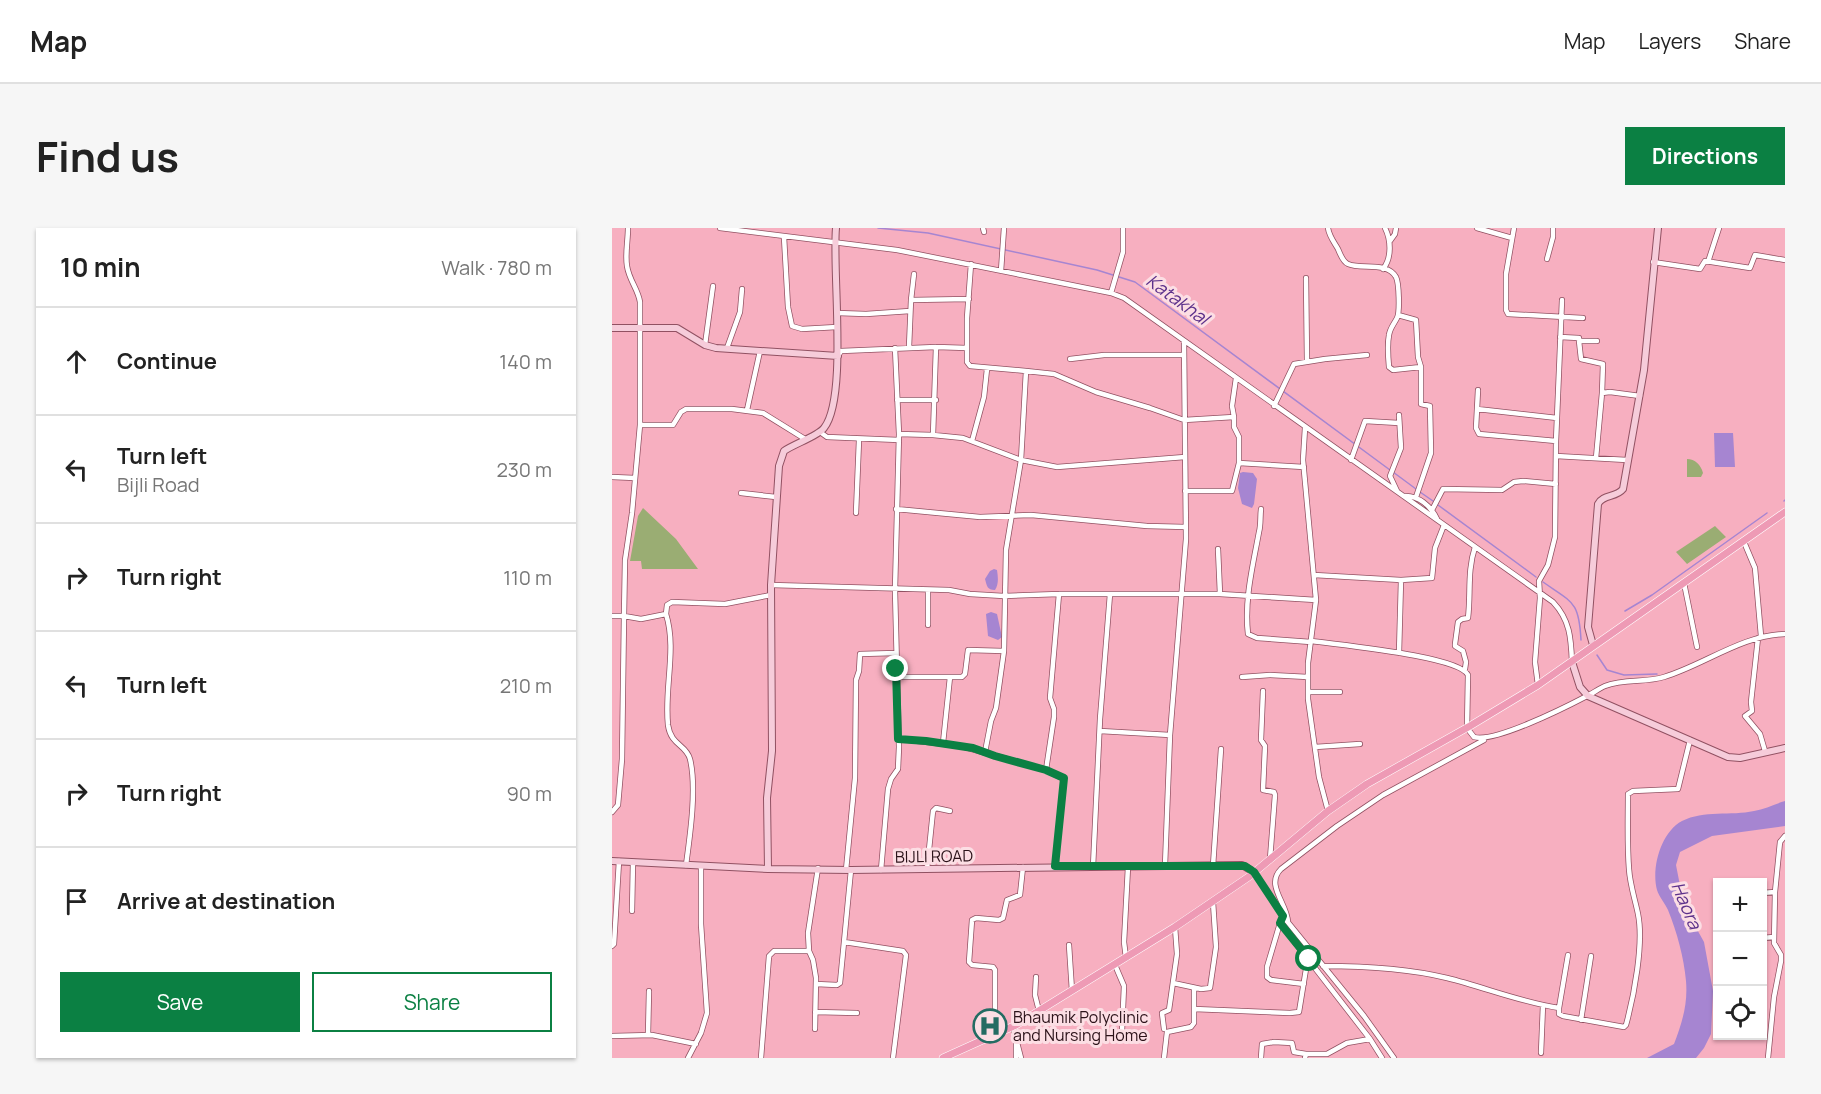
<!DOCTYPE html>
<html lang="en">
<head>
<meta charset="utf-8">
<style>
	body { margin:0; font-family:Manrope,sans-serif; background:#f6f6f6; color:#222 }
	.controls { position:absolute; right:18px; bottom:18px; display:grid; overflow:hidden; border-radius:0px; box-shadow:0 2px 4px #0004 }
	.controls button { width:54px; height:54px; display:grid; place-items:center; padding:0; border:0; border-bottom:2px solid #e0e0e0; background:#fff; color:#222; font:30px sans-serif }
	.stop { position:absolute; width:18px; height:18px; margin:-14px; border:4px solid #0b8043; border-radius:50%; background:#fff }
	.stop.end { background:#0b8043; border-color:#fff; box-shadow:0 2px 6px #0008 }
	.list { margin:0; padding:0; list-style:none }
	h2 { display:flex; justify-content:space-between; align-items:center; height:78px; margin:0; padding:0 24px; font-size:26px }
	h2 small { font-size:20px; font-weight:400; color:#767676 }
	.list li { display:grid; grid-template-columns:39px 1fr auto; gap:18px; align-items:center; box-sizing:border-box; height:108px; padding:0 24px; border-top:2px solid #e0e0e0 }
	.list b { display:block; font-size:22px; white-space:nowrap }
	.list p { margin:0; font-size:20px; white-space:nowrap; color:#767676 }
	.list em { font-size:20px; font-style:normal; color:#767676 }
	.actions { display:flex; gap:12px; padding:18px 24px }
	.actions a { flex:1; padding:14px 0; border:2px solid #0b8043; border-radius:0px; text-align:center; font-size:21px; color:#0b8043 }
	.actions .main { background:#0b8043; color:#fff }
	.icon { flex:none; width:33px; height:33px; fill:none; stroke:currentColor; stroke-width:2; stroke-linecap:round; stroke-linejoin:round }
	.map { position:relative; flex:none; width:1173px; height:830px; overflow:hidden; border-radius:0px }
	header { display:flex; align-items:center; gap:36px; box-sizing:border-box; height:84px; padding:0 30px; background:#fff; border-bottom:2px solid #e0e0e0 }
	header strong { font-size:28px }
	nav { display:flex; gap:33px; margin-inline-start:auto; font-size:21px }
	.intro { display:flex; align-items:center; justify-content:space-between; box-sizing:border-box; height:144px; padding:0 36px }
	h1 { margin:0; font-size:42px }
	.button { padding:15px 27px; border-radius:0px; background:#0b8043; color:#fff; font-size:21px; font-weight:700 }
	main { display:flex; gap:36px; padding:0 36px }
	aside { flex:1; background:#fff; border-radius:0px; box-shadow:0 2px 4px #0004 }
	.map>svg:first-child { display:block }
</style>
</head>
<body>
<header>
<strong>Map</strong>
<nav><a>Map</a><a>Layers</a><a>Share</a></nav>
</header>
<div class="intro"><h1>Find us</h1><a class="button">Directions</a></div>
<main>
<aside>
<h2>10 min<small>Walk · 780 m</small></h2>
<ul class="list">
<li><svg class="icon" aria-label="ahead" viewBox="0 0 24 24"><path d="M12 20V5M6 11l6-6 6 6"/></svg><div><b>Continue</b></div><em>140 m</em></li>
<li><svg class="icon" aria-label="left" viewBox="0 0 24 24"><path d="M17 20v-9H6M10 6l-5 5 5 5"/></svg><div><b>Turn left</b><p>Bijli Road</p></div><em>230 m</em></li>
<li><svg class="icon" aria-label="right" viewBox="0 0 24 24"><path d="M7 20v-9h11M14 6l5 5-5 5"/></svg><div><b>Turn right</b></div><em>110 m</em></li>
<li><svg class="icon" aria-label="left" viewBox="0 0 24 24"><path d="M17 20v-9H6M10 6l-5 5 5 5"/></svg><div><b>Turn left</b></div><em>210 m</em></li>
<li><svg class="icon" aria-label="right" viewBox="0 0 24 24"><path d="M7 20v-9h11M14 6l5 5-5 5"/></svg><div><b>Turn right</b></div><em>90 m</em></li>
<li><svg class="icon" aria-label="arrive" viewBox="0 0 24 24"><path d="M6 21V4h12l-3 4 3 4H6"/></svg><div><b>Arrive at destination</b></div></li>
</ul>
<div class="actions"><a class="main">Save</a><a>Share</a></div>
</aside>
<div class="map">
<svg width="1173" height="830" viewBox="0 0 1173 830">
	<rect width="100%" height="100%" fill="#f7afc0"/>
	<path fill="#9aad73" d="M1075 231C1083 231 1089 237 1091 245L1089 249H1075Z
		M31 280 64 311 86 341H30L29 333H18L26 288Z
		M1103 298 1114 309 1075 336 1064 324Z"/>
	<path fill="#a685d1" d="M1102 205H1121L1123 239H1103Z
		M631 244 641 245 645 251 642 276 640 280 630 276 626 260 628 245Z
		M382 341 385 342C386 349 387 356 383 362 375 362 375 358 373 351L378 343Z
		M379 384 385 386 390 409 386 412 376 408 374 386Z
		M1173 573V598L1100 608 1068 624 1064 637 1072 678 1092 714 1101 763 1099 806 1092 820 1084 830H1035L1062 816C1070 795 1076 776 1074 753 1072 730 1065 704 1056 682 1053 675 1047 669 1045 662 1039 640 1049 604 1070 593 1092 582 1119 588 1142 583 1153 581 1163 576 1173 573Z"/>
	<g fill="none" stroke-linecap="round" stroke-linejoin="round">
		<path stroke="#a685d1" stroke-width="1.5" d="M266 0 316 5 485 42 523 54 778 242
			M781 244 804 261
			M808 264 821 273
			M1172 273 1173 272
			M826 277 924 349
			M931 354C961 375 967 373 969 412
			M1013 383 1040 367 1155 285
			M985 427 995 442 1012 447 1045 446"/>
		<defs>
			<path id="street" d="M108 0 285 22 499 65 512 70 941 374C958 392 959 410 960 434
				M371 0 372 4
				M716 0C717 8 722 14 726 21 728 26 731 34 736 36 749 42 775 33 784 49 787 55 788 84 785 90 782 96 778 100 777 107 775 117 776 128 777 139L781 142 809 139V176L818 178 819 225 804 269
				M865 0 900 10
				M902 0 894 46V82L896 86 971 90
				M172 9 176 79 180 98 190 101 225 99
				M778 13 783 6 784 0
				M935 31 941 9V0
				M1041 34 1088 41 1093 33 1138 40 1143 27 1173 32
				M1096 34 1107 0
				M359 36 355 90V134L358 138 414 143 409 232 394 322 392 423 384 480 379 493 373 524
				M771 41C780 30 779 12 773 0
				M389 43 392 0
				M694 50 695 133
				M499 65 511 24V0
				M299 72 357 71
				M225 85 254 86 298 83
				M786 87 804 92 806 129 809 139
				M948 109 967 110V113H985
				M967 113 969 131 991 136 990 165
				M93 117 101 58
				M297 119 299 72 302 46
				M115 120 128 84 130 61
				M226 128 229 123 324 119 355 120
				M458 131 492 127H572
				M414 143 442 146 484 164 538 180 572 192 622 189V199L627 209V235L692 239
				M866 162 864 200 867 206 944 213
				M285 172H324
				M662 178 682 136 713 131 755 127
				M865 181 945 190
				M135 182 148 123
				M622 189 620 178 624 150
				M28 197H61L69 184 74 181H120L151 185 193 211
				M693 200 691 232 704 372 696 435V471L707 549 716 583
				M208 204 215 209 287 212
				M287 206 321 207 351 210 409 232 445 239 573 229
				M321 207 324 119
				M360 213 372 169 375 141
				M944 228 1015 232
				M984 230 990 165 998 164 1028 168
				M739 232 753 193 787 195
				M0 249 23 250
				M573 263H620L627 235
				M785 263 778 248 789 220 787 187
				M129 265 164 269
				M792 268C806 267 819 278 825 291
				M284 281 368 289 419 287 535 298 574 299
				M649 281C648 289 649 297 647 304 641 337 632 372 636 406L645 410 699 414
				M820 282 831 261 890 262 902 254 911 253 944 256
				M244 285 247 212
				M1132 314 1143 340 1149 408
				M606 321 608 366
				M702 347 789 352 820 350 823 320 832 297
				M1072 355 1085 419
				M159 357 337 362 358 366 392 368 447 366H608L704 372
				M316 362V397
				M54 386 55 377 60 374 113 376 159 367
				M0 388H12L13 332 20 285 28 197V74C26 61 17 52 15 38 13 27 16 12 16 0
				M1146 410 1139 474 1140 483 1133 488 1148 506 1153 523
				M700 413C726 417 847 428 856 447L855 500 862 509C882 515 952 480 973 469 980 466 986 461 993 458 1012 450 1033 455 1052 449 1092 437 1130 407 1173 406
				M787 425 789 352
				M853 441 854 434 851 423 843 418V416L846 394 850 391 856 390C859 366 855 343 863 319
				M284 449H350L353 446 356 422 392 423
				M630 449 658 447 696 449
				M926 457 923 434 928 370 927 353 936 337 943 309 944 213 950 72
				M651 463 649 512 653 518 651 562 662 564 663 567 658 631
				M696 464H728
				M488 503 558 507
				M287 511 349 518 434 542 442 489V481L438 470 447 366
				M331 515 338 449
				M703 519 748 516
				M434 542 452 551 443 638
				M0 584 6 577 10 531 12 388 29 391 54 386C65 421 52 460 56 497 59 518 74 516 78 531 85 560 78 608 74 637
				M553 638 558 507 574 311 572 113
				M601 638 609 521
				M481 639 488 491 498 366
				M315 641 321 583 324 580 338 583
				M234 642 243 550 244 452 247 443 248 426 284 425
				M239 642 232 714 291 723 294 727 281 830
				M269 642 276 561 279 551 286 541 287 519 283 362 287 206 283 120
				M642 644 674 692 752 788 782 830
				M1150 665 1163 664
				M20 683 21 634
				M671 688 668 695 758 811 735 815 715 826H694L693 830
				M676 694C675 675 653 657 669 641L725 598 771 567 872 512
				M668 695 655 739V749L659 752 692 756
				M1150 710 1162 709
				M457 717 460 763
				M0 718 2 716 7 633
				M514 730 512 714 516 639
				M503 737 512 758 510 803
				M711 738C753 738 794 740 835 750 872 759 908 774 947 780L956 727
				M424 749 423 767 427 783
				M561 755 589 761 598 760 604 719 601 674
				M204 756 225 757 228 755 232 714
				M947 780V786L951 788 1012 799 1014 797C1022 768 1032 715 1026 686 1023 671 1018 657 1017 641 1015 616 1016 590 1016 566L1021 563 1066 561 1078 512
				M582 781V760
				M203 784 245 785
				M969 792 979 728
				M401 799 409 830
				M203 801 204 750 201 732 197 723 196 705 206 640
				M552 801 550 785 557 782 565 726 563 699
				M36 807 37 763
				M0 808 40 807 84 816
				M383 808V742L381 739 360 737 357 734 360 692 364 690 387 692 391 690 395 672 408 667 411 639
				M758 811 770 830
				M404 814V830
				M929 825 931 777
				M76 830 89 805 95 785 89 696V638
				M149 830 157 728 162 723H197
				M552 830 555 804 579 799 582 795V781L678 785 687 784 694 741 699 723
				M649 830 650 816 662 814 680 815 682 824 694 826
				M1156 830 1162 769 1169 733V727L1162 715 1163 664 1168 614 1173 608"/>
			<path id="secondary" d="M0 100H65L93 117 104 120 226 128
				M981 417 976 399 986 276C991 266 1004 270 1011 261L1032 142 1046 0
				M960 434 968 459 976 468 1116 529 1128 530 1173 520
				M0 633 156 641 239 642 630 637 642 644
				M156 641 155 570 160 523 159 357 167 238 172 223C182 216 206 208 212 200 236 170 220 43 224 0"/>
			<path id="primary" d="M331 830 404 797 563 699 638 648 716 583 755 556 858 498 926 457 1173 284"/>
		</defs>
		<use href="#street" stroke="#915162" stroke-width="6"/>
		<use href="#secondary" stroke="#915162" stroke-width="8"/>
		<use href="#primary" stroke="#fff" stroke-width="8"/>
		<use href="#street" stroke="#fff" stroke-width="4.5"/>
		<use href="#secondary" stroke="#f6ccda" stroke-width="6"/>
		<use href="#primary" stroke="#ee9ab5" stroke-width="7"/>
	</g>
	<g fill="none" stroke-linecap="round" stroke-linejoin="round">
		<path stroke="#0b8043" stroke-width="8" d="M284 441 286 511 314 513 361 520 383 528 434 542 452 550 443 638H633L642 644 671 688 668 695 697 731"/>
	</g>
	<defs>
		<symbol id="hospital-ring" viewBox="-11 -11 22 22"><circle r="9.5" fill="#fcdee4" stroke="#246c63" stroke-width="1.5"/><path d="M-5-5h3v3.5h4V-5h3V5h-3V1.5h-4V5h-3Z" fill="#246c63"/></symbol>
	</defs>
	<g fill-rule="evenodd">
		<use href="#hospital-ring" x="359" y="779" width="38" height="38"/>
	</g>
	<g text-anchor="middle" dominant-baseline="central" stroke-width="6" stroke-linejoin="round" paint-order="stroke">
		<g font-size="16" fill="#2b1219" stroke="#fcdee4">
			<text transform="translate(322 628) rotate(-1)">BIJLI ROAD</text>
		</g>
		<g font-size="16" fill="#2b1219" stroke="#fcdee4" text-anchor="start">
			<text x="401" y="789">Bhaumik Polyclinic<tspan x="401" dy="18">and Nursing Home</tspan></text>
		</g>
		<g font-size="18" font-style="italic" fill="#5d318b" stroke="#fcdee4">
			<text transform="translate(566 71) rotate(36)">Katakhal</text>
			<text transform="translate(1075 677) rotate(67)">Haora</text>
		</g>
	</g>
</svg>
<div class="controls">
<button>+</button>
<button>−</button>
<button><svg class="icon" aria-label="locate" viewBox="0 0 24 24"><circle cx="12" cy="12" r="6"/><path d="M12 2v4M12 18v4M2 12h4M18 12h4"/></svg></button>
</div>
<div class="stop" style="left:697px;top:731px"></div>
<div class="stop end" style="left:284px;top:441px"></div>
</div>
</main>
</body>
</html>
